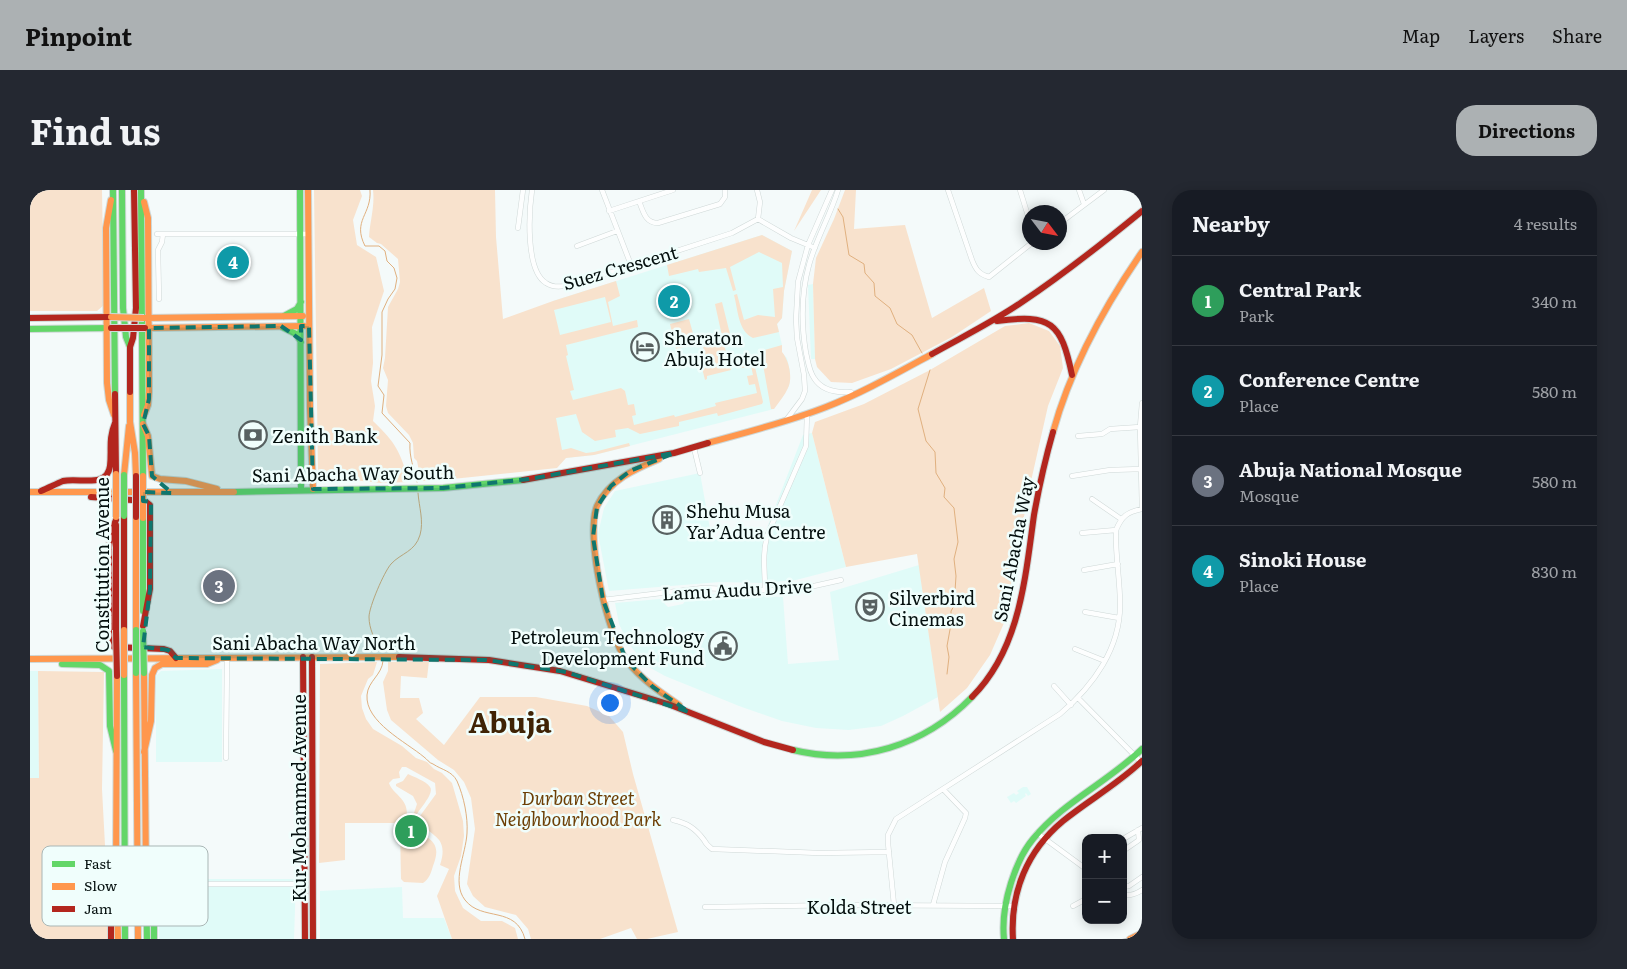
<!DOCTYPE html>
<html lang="en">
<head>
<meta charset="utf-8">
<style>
	body { margin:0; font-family:Literata,serif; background:#242831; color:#f1f3f6 }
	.controls { position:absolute; right:15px; bottom:15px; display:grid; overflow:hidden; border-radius:10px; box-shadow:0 2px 12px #0003 }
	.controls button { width:45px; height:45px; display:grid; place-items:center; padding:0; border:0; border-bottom:1px solid #363941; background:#171b24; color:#f1f3f6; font:25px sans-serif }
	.compass { position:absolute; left:992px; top:15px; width:45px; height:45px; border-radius:50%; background:#171b24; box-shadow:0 2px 12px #0003; rotate:122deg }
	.you { position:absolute; left:579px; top:512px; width:18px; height:18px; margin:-12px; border:4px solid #fff; border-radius:50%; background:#1a73e8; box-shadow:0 0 0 8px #1a73e833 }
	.badge { display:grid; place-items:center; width:32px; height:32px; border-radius:50%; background:#acb1b3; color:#fff; font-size:16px; font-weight:700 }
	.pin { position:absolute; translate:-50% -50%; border:2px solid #fff; box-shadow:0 1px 5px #0006 }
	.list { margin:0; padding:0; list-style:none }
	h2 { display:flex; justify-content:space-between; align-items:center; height:65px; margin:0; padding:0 20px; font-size:21px }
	h2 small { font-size:16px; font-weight:400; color:#9ea1a6 }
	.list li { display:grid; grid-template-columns:32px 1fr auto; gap:15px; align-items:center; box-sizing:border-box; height:90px; padding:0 20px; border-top:1px solid #363941 }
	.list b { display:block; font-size:19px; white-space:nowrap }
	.list p { margin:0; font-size:16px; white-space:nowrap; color:#9ea1a6 }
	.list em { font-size:16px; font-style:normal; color:#9ea1a6 }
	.map { position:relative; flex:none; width:1112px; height:749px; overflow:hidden; border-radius:20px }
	header { display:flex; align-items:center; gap:30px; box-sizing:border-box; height:70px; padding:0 25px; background:#acb1b3; color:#111 }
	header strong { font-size:24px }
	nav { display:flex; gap:28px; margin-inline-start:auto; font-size:18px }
	.intro { display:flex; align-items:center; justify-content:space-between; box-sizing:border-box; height:120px; padding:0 30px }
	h1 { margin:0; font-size:35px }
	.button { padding:12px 22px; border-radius:20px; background:#acb1b3; color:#111; font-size:18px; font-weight:700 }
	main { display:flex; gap:30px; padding:0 30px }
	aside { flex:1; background:#171b24; border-radius:20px; box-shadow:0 2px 12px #0003 }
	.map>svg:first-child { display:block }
</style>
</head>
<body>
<header>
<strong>Pinpoint</strong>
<nav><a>Map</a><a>Layers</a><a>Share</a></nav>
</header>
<div class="intro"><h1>Find us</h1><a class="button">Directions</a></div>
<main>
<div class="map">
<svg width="1112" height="749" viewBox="0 0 1112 749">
	<rect width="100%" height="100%" fill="#f4fafa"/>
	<path fill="#e0fbf8" d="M732 45 762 61 754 101 752 128 747 134 752 155V163L757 168 760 181 759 196 744 219 564 265 536 268 494 226 523 111Z
		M783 94 785 169H781L778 95Z
		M782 243 816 377 766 390 735 393 690 392 579 401 568 344 574 318 585 301 670 283 682 350 735 343 773 245Z
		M889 375 908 507 873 526 851 536 819 540 786 538 752 531 709 516 635 486 617 476 598 453 589 434 585 413 630 409 638 417 653 414 658 407 674 404 753 407 758 474 809 470 800 402Z
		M192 479V572H126V486L131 481Z
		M0 481H8L9 588H0Z
		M993 597H997L1001 604 998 606 996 603 995 604 996 606 986 613 984 611 981 613 977 607 984 603 986 605 989 603 987 601Z
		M127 689H266L264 749H129Z
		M372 697 373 728H414L422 749H290V701Z"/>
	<path fill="#f8e2cd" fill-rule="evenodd" d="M0 0H72L74 115 67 121H0Z
		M284 0H330L332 6 323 30 327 55 346 67 354 101 342 137 343 173 341 191 345 216 343 231C366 253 370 261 379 292L351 293 294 287 288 281Z
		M343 0H465L466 47 473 129 523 111 586 91 590 106 578 112 583 136 607 130 608 137 536 155 538 165 536 166 544 200 540 201 543 210 591 198 595 201 598 215 604 214 606 225 602 226 604 235 644 225 645 227 686 216 685 213 727 203 725 194 719 195 717 186 723 185 721 176 712 178 711 171 723 168 733 212 732 214 688 226 687 223 649 232V236L610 244 598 238 585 240 586 247 565 251 552 242 546 224 526 228 532 260 541 258 556 263 564 262 599 253 600 256 564 265 536 268 527 278 413 290 391 291 387 271 384 268 383 253 379 245 358 223 356 216 358 190 353 178 355 168 358 117 368 99 370 92 368 69 351 54 347 53 339 47C340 31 345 16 343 0ZM575 107 581 132 530 145 524 120Z
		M782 0H791L764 41Z
		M815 0H826L824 39 875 35 902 128 954 98 961 121 922 147 861 179 822 193 801 192 787 177 785 169 783 94 786 68 804 29Z
		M732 45 762 61 754 101 752 128 747 134 749 142 723 148C708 141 708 120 704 105L707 104 714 130 728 125 745 127 743 99 753 97 752 73 729 62 700 77 706 100 703 101 696 78 669 82 668 79 639 86 637 75Z
		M692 112 700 144 692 146 685 114Z
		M659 129 666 154 646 159 640 134Z
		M999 133 1019 141 1030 156 1033 178 1018 216 999 300 974 433 960 465 937 498 910 522 887 364 816 377 782 243 785 232 834 214 900 180 975 136Z
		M693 151 701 180 677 186V189L675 190 672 178 678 176 673 157Z
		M752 155V162C759 170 763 188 758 198 755 205 749 212 744 219H741L732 169 729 164 731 161Z
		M399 471 397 488 371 486 370 508H389L393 523 386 529 414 555 450 507H506L557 516 579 526 593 542 603 584 648 742 617 749H607L601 738 570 749H501L498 739 486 725 455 717 443 706 437 694 445 639 441 608 434 592 424 580 408 570 361 530 357 520 353 492 358 481V472Z
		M347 472 343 485 338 489 331 506 332 518 336 529 343 539 372 556 386 568 397 572 404 579 412 583 422 593 433 631 434 646 431 666 424 686 425 701 433 718 451 731H472L485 738 488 749H422L407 706 419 679 410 675C421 641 394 649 390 626L406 604 405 593 376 577H372L369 582 370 588 363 589 359 593C363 605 377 607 377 624L364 633H315V670L289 673 290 474Z
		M8 481 74 482 72 599 80 749H0V588H9Z
		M378 584C384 587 396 591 400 597 405 604 387 621 384 629 391 652 415 646 403 676 401 683 399 689 393 693L374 692 371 689 370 638 384 623 387 614 383 606 366 596V594L373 591Z"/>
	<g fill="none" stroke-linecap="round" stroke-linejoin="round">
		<path stroke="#e0b07f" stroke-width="1" d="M340 0C342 25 322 30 335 56H349L355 61 357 71 364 78 367 88 365 99 358 109 352 122V165L348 196 354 205 352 223 380 253C379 267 384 278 387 292
			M808 19 813 27 819 65 834 74 835 83 844 93 845 106 860 118 867 134 882 145 892 163
			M900 180 888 219 896 251 905 262 906 283 915 298 914 307 924 318 928 352 924 369 926 386 924 416 921 421V434L917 456 919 467 917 484
			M349 460C345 449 339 439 339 427 339 417 354 382 361 374 371 363 385 362 390 345 394 331 389 317 388 303
			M353 471C352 485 338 491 337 505 335 532 376 552 394 567 397 569 399 573 403 574 412 580 422 581 427 591 434 607 438 627 437 643 436 664 421 692 435 710 452 732 486 715 495 749"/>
		<defs>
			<path id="street" d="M502 0C499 21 495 80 516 93 525 99 535 96 545 94L702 43 728 29 730 12 727 0
				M572 0 601 75
				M808 0C800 26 786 49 779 75 771 104 771 133 776 163 778 171 779 181 784 188 792 201 807 203 821 202
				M918 0 942 70C946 80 949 84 959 87L1003 52
				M990 0 999 29
				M1049 0 1054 14
				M609 11C613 21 615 33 628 33L690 14 695 7V0
				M579 21 643 0
				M728 29 761 48 785 58
				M1030 33 1074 0
				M488 38 493 0
				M127 44H279
				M547 56 587 41
				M129 109 128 60 132 52 133 44
				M757 229 772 209 775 201 774 185 767 148 766 129 768 92 778 55 802 0
				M1048 246 1072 244 1080 239 1110 237
				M664 258 670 283
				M1042 286 1080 280 1111 279
				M1062 309 1091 329
				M1112 319 1110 237 1112 213
				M1052 343 1086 340
				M1054 380 1088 374
				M735 400C735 379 732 367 737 346L776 256 777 224
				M573 410 673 398 719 400H766L811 390
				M1055 422 1089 428
				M1045 459 1075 471
				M1024 496 1041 515
				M1048 508 1111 572
				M196 568 197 467
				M643 630C657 633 665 638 674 650 676 654 678 656 682 659L789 663 859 662
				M1007 643 1056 679
				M1093 649 1112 638
				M1093 661 1109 650 1108 640
				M137 694H275
				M1093 697 1099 696 1112 687
				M1093 705C1100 706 1106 704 1112 700
				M864 715 858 653V645L866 629 1030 524C1063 496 1091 458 1090 413 1090 389 1085 364 1086 340 1092 326 1097 322 1112 319
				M903 715 915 672 935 628 936 623 913 599
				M1043 716 1056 709
				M675 717 813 715 983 716"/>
			<path id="fast" d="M83 0 85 204
				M92 0 93 118 96 147 100 157
				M111 0 113 286
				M270 0 271 299
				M254 126 267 119 271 112
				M252 137 266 144 271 152
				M0 139 81 138
				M204 302 413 298 493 290
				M113 328V421
				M32 474 70 475 79 481 80 536 86 561
				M94 485 95 749
				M763 560C829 576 894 556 942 507
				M119 682 124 703V749
				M116 683 117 749
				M974 749C972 729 975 712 981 693 986 677 992 662 1003 649 1033 612 1078 592 1112 559"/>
			<path id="slow" d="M278 0 280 218 283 299
				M81 10 76 38 77 193 79 210 84 225
				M114 12 118 28 119 202 118 215 114 225
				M115 128 273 126
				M115 138 274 136
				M100 202V232L105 263 106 286
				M113 234 118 246 122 286 130 289 156 291 187 299
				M1023 242C1041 177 1074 117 1112 62
				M678 253C717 242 758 232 796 217 832 203 867 183 902 164
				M629 269C605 279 579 290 567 316 555 346 577 445 597 471 611 489 630 502 649 515
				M94 285 99 236
				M0 302H204
				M106 327V440
				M0 469 369 467
				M106 483 108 749
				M114 483 116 683
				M87 486 86 679 88 749
				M114 562 121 531 122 485 125 478 132 474H177L187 470
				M1100 749 1112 743"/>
			<path id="jam" d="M0 128 80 127
				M967 131C1021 124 1031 132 1042 185
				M902 164C932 147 963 132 992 112 1034 84 1073 53 1112 21
				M100 202V157L103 148 106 118 104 0
				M85 204 86 284
				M493 290 644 263 678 253
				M11 301C18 298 26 294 33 291 49 287 77 299 80 276 82 259 78 250 85 233
				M61 307 115 311 120 315V399L113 436
				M94 326V440
				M86 330 82 339 79 357 80 453 84 457 134 459 140 461 146 468
				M86 335V440
				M273 467 275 749
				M282 467 283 749
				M369 467 459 470 530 481 638 514 734 552 763 560
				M942 507C990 459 995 389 1004 325 1009 297 1015 270 1023 242
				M81 749V704L83 691
				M983 749C980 702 997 661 1033 631 1059 610 1088 594 1112 571"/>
		</defs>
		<use href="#street" stroke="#cfd8d7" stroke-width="5.5"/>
		<use href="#fast" stroke="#cfd8d7" stroke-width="8"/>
		<use href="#slow" stroke="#cfd8d7" stroke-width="8"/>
		<use href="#jam" stroke="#cfd8d7" stroke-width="8"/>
		<use href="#street" stroke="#fdfefe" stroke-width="4.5"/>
		<use href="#fast" stroke="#63d668" stroke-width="6"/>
		<use href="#slow" stroke="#ff974d" stroke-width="6"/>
		<use href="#jam" stroke="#b3261e" stroke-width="6"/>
		<defs>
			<path id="fast-bridge" d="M94 285V326
				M106 440V483
				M113 441 114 483"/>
			<path id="slow-bridge" d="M81 127 114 128
				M86 284V327
				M113 286V328
				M94 440V485"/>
			<path id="jam-bridge" d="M81 138H115
				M106 286V327
				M86 440 87 486"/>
		</defs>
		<use href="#fast-bridge" stroke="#cfd8d7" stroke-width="8" stroke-linecap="butt"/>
		<use href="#slow-bridge" stroke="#cfd8d7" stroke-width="8" stroke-linecap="butt"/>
		<use href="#jam-bridge" stroke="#cfd8d7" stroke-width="8" stroke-linecap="butt"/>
		<use href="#fast-bridge" stroke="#63d668" stroke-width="6"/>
		<use href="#slow-bridge" stroke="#ff974d" stroke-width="6"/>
		<use href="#jam-bridge" stroke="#b3261e" stroke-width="6"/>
	</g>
	<path fill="#0f766e" fill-opacity="0.2" stroke="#0f766e" stroke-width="4" stroke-dasharray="10 6" stroke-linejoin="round" d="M251 136 271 150V136H279L283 299 413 298 499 289 644 263 600 281 581 296 567 317 563 347 573 410 596 470 623 497 659 522 536 482 457 470 146 468 138 460 113 457 120 399 121 312 113 311V302L142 303 122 286 119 246 113 234 119 209V138Z"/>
	<defs>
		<symbol id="hotel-ring" viewBox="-11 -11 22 22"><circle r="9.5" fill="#f0fefc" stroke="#586161" stroke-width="1.5"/><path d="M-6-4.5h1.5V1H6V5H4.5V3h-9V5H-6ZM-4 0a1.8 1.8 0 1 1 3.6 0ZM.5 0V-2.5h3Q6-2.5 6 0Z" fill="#586161"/></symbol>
		<symbol id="bank-ring" viewBox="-11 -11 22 22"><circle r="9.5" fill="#f0fefc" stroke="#586161" stroke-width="1.5"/><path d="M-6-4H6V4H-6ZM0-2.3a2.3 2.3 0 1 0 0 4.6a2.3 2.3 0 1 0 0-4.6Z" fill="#586161"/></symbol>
		<symbol id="building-ring" viewBox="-11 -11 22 22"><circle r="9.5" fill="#f0fefc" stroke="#586161" stroke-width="1.5"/><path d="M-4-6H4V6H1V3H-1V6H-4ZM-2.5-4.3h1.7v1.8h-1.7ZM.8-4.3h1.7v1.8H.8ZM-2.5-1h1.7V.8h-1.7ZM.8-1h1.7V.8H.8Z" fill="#586161"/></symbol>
		<symbol id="theatre-ring" viewBox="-11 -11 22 22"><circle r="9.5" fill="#f0fefc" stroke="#586161" stroke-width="1.5"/><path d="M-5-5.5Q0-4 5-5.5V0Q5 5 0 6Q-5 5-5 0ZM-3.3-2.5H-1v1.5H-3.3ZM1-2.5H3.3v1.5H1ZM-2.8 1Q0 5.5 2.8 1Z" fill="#586161"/></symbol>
		<symbol id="civic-ring" viewBox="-11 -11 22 22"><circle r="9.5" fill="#f0fefc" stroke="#586161" stroke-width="1.5"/><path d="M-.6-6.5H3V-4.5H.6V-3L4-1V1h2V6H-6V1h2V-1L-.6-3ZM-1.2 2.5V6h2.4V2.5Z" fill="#586161"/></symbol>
	</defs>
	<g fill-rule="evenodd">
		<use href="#hotel-ring" x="599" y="141" width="32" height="32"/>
		<use href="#bank-ring" x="207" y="229" width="32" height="32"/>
		<use href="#building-ring" x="621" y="314" width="32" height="32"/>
		<use href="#theatre-ring" x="824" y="401" width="32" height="32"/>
		<use href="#civic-ring" x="677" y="440" width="32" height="32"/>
	</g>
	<g text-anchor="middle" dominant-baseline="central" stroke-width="5" stroke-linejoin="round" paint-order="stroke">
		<g font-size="18" fill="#040f0e" stroke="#f0fefc">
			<text transform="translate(590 77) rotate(-16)">Suez Crescent</text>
			<text transform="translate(323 283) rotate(-1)">Sani Abacha Way South</text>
			<text transform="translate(983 359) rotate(-79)">Sani Abacha Way</text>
			<text transform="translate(71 375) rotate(-90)">Constitution Avenue</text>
			<text transform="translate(707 399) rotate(-3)">Lamu Audu Drive</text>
			<text x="284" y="452">Sani Abacha Way North</text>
			<text transform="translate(268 608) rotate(-90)">Kur Mohammed Avenue</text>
			<text x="829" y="716">Kolda Street</text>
		</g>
		<g font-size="18" fill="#040f0e" stroke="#f0fefc" text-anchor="start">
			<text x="634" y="147">Sheraton<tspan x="634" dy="21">Abuja Hotel</tspan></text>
			<text x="242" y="245">Zenith Bank</text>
			<text x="656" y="320">Shehu Musa<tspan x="656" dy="21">Yar’Adua Centre</tspan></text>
			<text x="859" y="407">Silverbird<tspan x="859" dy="21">Cinemas</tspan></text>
			<text x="674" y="446" text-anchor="end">Petroleum Technology<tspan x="674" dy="21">Development Fund</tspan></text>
		</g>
		<g font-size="18" font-style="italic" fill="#6d3f05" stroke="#f0fefc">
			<text x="548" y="607">Durban Street<tspan x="548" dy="21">Neighbourhood Park</tspan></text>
		</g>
		<g font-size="28" font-weight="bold" fill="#3f2305" stroke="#f0fefc">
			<text x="480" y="531">Abuja</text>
		</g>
	</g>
	<rect x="12" y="656" width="166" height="80" rx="8" fill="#f0fefc" stroke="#a9b6b5" stroke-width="1"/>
	<rect x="22" y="671" width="23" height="6" fill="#63d668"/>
	<rect x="22" y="693" width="23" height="7" fill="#ff974d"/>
	<rect x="22" y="716" width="23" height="6" fill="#b3261e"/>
	<g font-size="14" fill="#040f0e">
		<text x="54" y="679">Fast</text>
		<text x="54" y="701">Slow</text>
		<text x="54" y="724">Jam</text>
	</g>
</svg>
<div class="controls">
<button>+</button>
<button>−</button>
</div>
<svg class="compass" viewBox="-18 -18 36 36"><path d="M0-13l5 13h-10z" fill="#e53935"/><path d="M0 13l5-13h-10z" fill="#9ea1a6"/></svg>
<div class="you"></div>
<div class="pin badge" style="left:381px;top:641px;background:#2e9e5b">1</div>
<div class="pin badge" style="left:644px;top:111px;background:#0f9aa8">2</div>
<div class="pin badge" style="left:189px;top:396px;background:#6b7280">3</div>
<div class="pin badge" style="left:203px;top:72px;background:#0f9aa8">4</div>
</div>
<aside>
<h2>Nearby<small>4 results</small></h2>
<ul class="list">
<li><span class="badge" style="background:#2e9e5b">1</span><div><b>Central Park</b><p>Park</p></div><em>340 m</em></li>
<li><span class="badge" style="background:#0f9aa8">2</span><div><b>Conference Centre</b><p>Place</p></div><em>580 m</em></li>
<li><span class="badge" style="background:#6b7280">3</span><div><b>Abuja National Mosque</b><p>Mosque</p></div><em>580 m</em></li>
<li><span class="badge" style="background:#0f9aa8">4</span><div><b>Sinoki House</b><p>Place</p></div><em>830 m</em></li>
</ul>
</aside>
</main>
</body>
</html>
